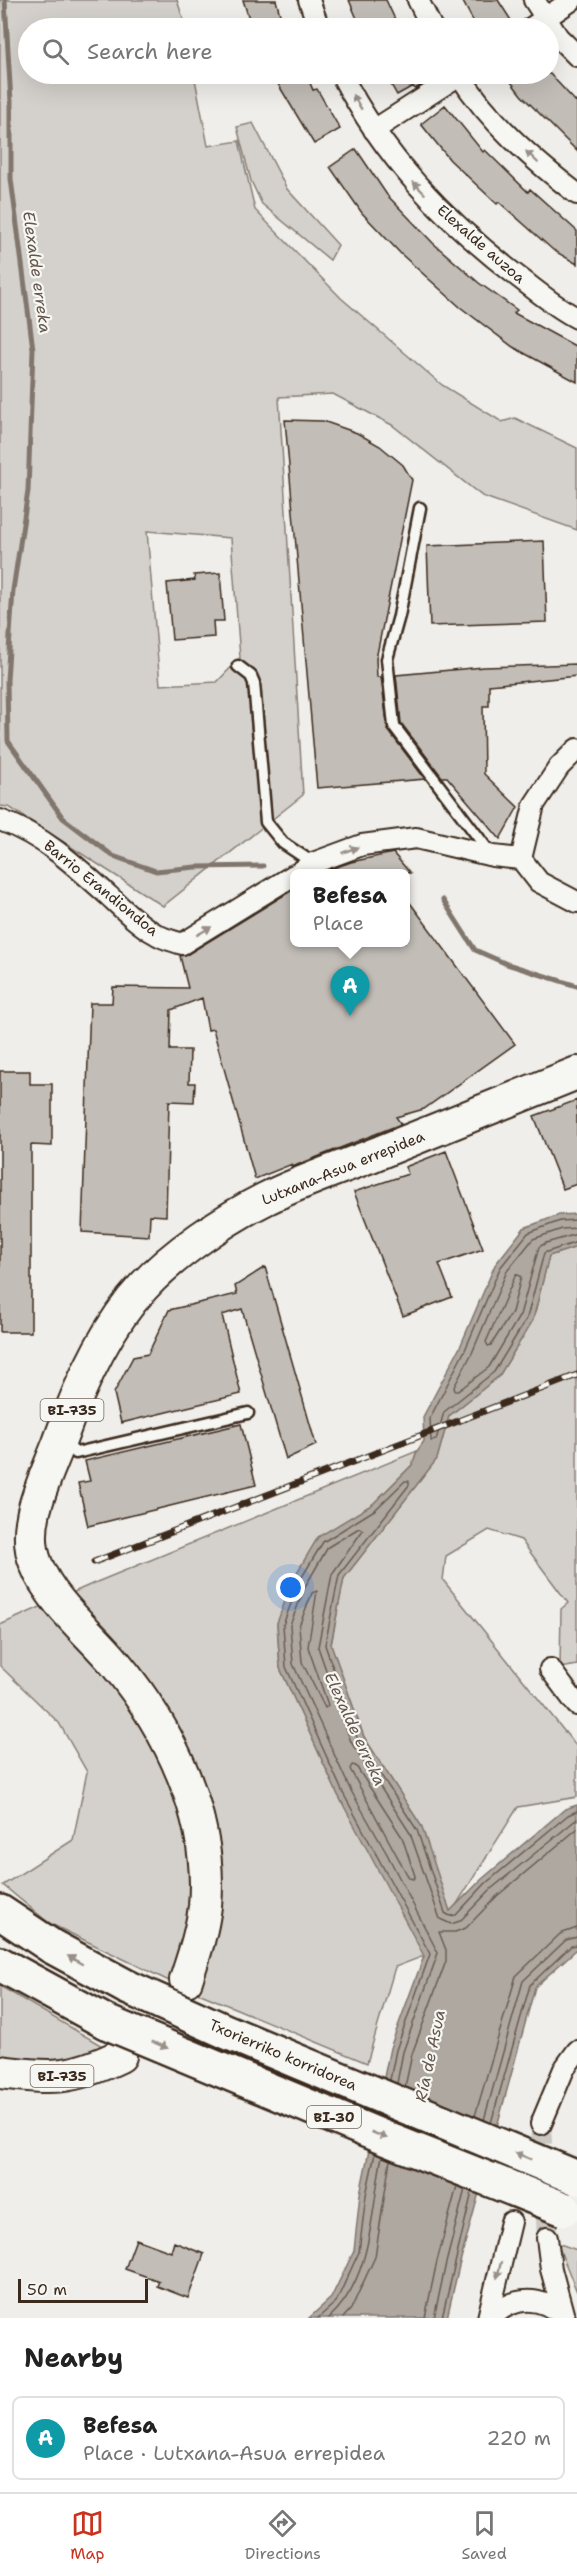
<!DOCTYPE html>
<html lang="en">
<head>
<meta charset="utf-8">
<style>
	body { margin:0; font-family:"Shantell Sans",sans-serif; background:#f6f6f6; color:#222 }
	.scale { position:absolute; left:18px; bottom:15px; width:130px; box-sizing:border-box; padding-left:6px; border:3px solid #3b2a1e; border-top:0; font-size:16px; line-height:21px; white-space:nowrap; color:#3b2a1e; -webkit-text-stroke:4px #f6f6f2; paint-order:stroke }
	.you { position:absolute; left:291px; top:1588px; width:21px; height:21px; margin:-15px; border:4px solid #fff; border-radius:50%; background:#1a73e8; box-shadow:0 0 0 9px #1a73e833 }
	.badge { display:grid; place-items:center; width:39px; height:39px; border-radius:50%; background:#c8321e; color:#fff; font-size:20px; font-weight:700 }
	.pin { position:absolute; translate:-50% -50px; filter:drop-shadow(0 2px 3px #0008) }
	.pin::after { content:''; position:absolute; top:32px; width:21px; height:18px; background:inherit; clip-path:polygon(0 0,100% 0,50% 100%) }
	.popup { position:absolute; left:290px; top:869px; width:120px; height:78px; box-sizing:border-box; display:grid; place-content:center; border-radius:9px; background:#fff; filter:drop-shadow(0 2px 4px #0005); font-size:20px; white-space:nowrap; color:#767676 }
	.popup b { font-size:22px; color:#222 }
	.popup::after { content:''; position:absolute; left:50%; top:100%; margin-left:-12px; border:12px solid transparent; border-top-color:#fff }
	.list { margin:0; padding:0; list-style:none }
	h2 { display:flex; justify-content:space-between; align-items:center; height:78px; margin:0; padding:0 24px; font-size:26px }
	h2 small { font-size:20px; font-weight:400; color:#767676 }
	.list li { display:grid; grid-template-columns:39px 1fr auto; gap:18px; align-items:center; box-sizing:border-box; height:84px; margin:0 12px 12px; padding:0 12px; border:2px solid #e0e0e0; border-radius:9px }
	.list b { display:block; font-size:22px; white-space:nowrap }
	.list p { margin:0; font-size:20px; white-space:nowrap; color:#767676 }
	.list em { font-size:20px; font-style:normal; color:#767676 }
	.icon { flex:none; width:33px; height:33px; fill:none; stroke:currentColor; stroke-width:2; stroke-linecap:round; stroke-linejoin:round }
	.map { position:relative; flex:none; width:577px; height:2318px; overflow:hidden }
	.search { position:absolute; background:#fff; box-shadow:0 6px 24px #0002; left:18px; right:18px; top:18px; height:66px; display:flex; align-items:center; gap:15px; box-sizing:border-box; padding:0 21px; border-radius:33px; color:#767676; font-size:22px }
	.sheet { height:174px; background:#fff }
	nav { display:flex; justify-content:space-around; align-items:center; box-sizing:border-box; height:84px; border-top:2px solid #e0e0e0; background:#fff; font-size:16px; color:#767676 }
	nav a { display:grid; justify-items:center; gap:3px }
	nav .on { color:#c8321e }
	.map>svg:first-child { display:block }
</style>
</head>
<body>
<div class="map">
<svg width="577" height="2318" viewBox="0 0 577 2318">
	<rect width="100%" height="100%" fill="#efeeea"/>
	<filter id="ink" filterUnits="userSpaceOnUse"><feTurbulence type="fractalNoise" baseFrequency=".0167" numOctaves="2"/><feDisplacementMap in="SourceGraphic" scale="12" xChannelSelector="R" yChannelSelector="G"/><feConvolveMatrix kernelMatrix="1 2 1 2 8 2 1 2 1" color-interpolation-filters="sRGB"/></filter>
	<g filter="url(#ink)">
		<path fill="#d4d1cc" stroke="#887e75" stroke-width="1.5" fill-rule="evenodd" d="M0 0H177L186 28H28V74H194L208 146 239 141 255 210 341 298 442 385 502 422 515 418 577 448V530L482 496 392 425 333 394 279 397 303 795 163 906 9 807 0 806ZM147 531 231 538 240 658 217 682 160 685Z
			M253 123 287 189 338 245 330 260 262 204 251 181 237 127Z
			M577 1247V1665L560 1668 561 1609 568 1603 521 1540 489 1530 446 1556 443 1580 577 1747V1797L518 1807 424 1956 395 1967 367 2063 167 1980 49 1923 3 1885 73 1840 87 1772 59 1723 0 1666V1625L92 1584 417 1451 412 1465 373 1504 318 1538 277 1623 280 1668 338 1795 375 1861 422 1827 364 1737 331 1645 344 1578 437 1459 449 1416 499 1376 533 1320 549 1256Z
			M0 1986 109 2050 83 2063 0 2061Z
			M557 2243 577 2250V2292Z"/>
		<path fill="#afa8a1" stroke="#81766d" stroke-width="1.5" d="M577 1214V1247L549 1256 533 1320 499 1376 449 1416 437 1459 344 1578 331 1644 364 1737 422 1827 450 1911 482 1879 565 1809 577 1805V1949L535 1987 459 2266 447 2318H309L331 2298 354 2251 360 2194 390 2048 424 1956 338 1795 280 1668 277 1623 293 1579 318 1537 373 1504 412 1465 417 1451 424 1441 423 1417 460 1347 495 1265 524 1228 559 1215Z"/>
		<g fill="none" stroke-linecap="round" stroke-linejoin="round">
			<path stroke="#695c52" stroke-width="1.5" d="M577 1220 560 1221 528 1233 500 1268 465 1350 430 1418 431 1441 436 1440 444 1412 494 1372 527 1318 544 1253 577 1242
				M577 1228 562 1229 533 1239 507 1271 472 1353 454 1387 455 1391H458L489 1367 520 1315 539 1247 546 1243 577 1234
				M516 1274 521 1277 512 1312 491 1345 488 1346 486 1342Z
				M317 1591 308 1647 328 1705 325 1708 302 1662 299 1626 312 1593Z
				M352 1765 356 1766 402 1837 415 1876 413 1879 409 1878 350 1769Z
				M390 2080 396 2050 430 1954 343 1793 286 1667 283 1625 299 1582 323 1542 376 1509 405 1481H409V1485L339 1575 325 1645 358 1740 417 1830 445 1913 450 1916 456 1915 486 1883 568 1815 577 1811
				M397 2083 403 2052 438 1953 387 1854 350 1789 293 1664 290 1625 306 1585 328 1547 359 1528 363 1530 332 1574 318 1647 351 1742 410 1833 440 1919 451 1924 460 1921 491 1889 577 1819
				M405 2087 412 2054 446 1961V1950L439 1932H455L466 1928 497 1896 577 1829
				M475 2116 516 1976 560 1934 577 1928
				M484 2120 523 1981 566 1940 577 1937
				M491 2123 530 1985 571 1946 577 1945
				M318 2318 336 2302 359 2252 366 2195 375 2153
				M329 2318C373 2278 371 2210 382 2156
				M343 2318 351 2309 375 2257 390 2160
				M425 2318 437 2261 457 2186
				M434 2318 446 2263 465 2189
				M442 2318 472 2192"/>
			<path stroke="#81766d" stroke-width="5" d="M5 0 11 102V179L33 349 28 491 13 590 7 680 8 741 63 818 113 856 156 871 196 867 263 866
				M443 900 475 950 507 964 577 986"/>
		</g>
		<path fill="#c2bdb7" stroke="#3b2a1e" stroke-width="1.5" d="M243 0H276L282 22 261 28H252Z
			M349 0H386L399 28H361Z
			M462 0H498L516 28H477Z
			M272 74H313L307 76 313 90 317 89 340 129 314 144Z
			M385 74H434L426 78 428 81 415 89 413 86 397 95Z
			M505 74H550L577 103V151L521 95Z
			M445 105 483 152 485 150 528 192 530 189 577 231V264L553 250 499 202 497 204 450 160 421 124Z
			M356 149 387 195 433 243 479 283 517 310 514 313 577 347V382L513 347 460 307 401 254 362 213 330 167Z
			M285 420 323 421 357 433 380 446 403 465 412 480 376 659 377 677H381L388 730 425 779 317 788Z
			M544 541 547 622 430 626 427 546Z
			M220 573 224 621H213L214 637 172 640 167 583 195 580 194 575Z
			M577 664V676L489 685V706H483L484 774 518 807 500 839 447 777H442L401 723 396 675 484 667Z
			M393 853 410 873H325V871L351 862Z
			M294 889V942H405V896L515 1044 424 1109 396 1117 401 1124 292 1167V1164L255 1179 213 1029 208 1030 202 998 171 1010 170 1050H190L189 1083H195L194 1102 169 1101 166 1216 150 1215 149 1236 82 1232 90 1003H112L113 987 188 988 180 956 188 954Z
			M0 1071H30V1084H52V1146L31 1145V1332H0Z
			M577 1100V1184L563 1189 534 1116Z
			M446 1151 483 1249 439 1264 452 1297 403 1316 354 1192 408 1174 405 1167Z
			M265 1267 316 1445 286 1459 242 1309 222 1315 241 1394 121 1423 114 1393 133 1357 148 1354 169 1310 237 1294 235 1286Z
			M241 1424 256 1485 88 1526 78 1483 90 1481 85 1461Z
			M136 2239 171 2252 174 2242 204 2254 188 2298 157 2286 159 2281 125 2269Z"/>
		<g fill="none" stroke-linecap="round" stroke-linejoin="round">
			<path stroke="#cbc7c1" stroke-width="20" stroke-dasharray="20 10" stroke-linecap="butt" d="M541 2124 547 2238"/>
			<defs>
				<path id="service" d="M420 508 399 616 387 659 394 726 491 854
					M238 666 251 676 254 683 266 822 283 843 313 863
					M62 1442 76 1453 248 1413"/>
				<path id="minor" d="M309 0 319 28
					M418 0 432 28
					M534 0 558 37 577 56
					M531 28 572 0
					M341 74C384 157 443 219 517 276 537 291 555 307 577 318
					M459 74C488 121 533 160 577 194
					M374 130 461 74
					M577 749 559 767 534 805 521 859 539 882 577 902
					M0 820C44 836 75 865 109 896 123 909 139 925 156 934 163 939 174 941 182 944L294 875
					M297 874 313 863 362 845 416 838 493 856 521 859
					M550 1669 577 1705
					M541 2124 564 2069 577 2051
					M547 2238 551 2269 564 2317
					M488 2318 511 2222
					M491 2318C514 2295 542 2295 565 2318"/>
				<path id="primary" d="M186 1980C194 1955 202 1932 205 1906 213 1818 170 1729 115 1663 89 1632 51 1602 36 1564 20 1525 45 1480 59 1443 78 1389 104 1329 143 1287 173 1254 225 1219 265 1199 303 1180 344 1167 383 1151 448 1125 512 1099 577 1073
					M0 2072C53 2078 70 2080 120 2056"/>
				<path id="motorway" d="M0 1912 51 1946 127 1987
					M0 1964 106 2022"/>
			</defs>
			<use href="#service" stroke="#3b2a1e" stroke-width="15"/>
			<use href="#minor" stroke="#3b2a1e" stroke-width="24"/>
			<use href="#primary" stroke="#3b2a1e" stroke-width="36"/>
			<use href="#motorway" stroke="#3b2a1e" stroke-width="38"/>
			<use href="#service" stroke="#f6f6f2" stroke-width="10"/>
			<use href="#minor" stroke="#f6f6f2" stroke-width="20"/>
			<use href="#primary" stroke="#f6f6f2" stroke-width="32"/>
			<use href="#motorway" stroke="#f6f6f2" stroke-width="33"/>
			<defs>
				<path id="rail" d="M94 1562 577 1375"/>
			</defs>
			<use href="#rail" stroke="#3b2a1e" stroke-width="7"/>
			<use href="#rail" stroke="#f6f6f2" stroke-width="4.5" stroke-dasharray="14" stroke-linecap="butt"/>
			<defs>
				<path id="motorway-bridge" d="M127 1987 227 2032 577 2178
					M106 2022 387 2139 564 2209"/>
			</defs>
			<use href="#motorway-bridge" stroke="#3b2a1e" stroke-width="38" stroke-linecap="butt"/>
			<use href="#motorway-bridge" stroke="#f6f6f2" stroke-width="33"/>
		</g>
		<defs><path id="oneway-solid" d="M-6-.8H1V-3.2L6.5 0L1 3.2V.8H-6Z" transform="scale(1.5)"/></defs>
		<g fill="#989088">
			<use href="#oneway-solid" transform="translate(357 102) rotate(-122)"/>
			<use href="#oneway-solid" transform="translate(532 157) rotate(-136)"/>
			<use href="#oneway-solid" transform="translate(419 188) rotate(-134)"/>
			<use href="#oneway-solid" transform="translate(350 850) rotate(-20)"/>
			<use href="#oneway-solid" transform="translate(204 931) rotate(-30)"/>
			<use href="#oneway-solid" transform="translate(75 1960) rotate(-150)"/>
			<use href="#oneway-solid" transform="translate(160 2045) rotate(23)"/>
			<use href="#oneway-solid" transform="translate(379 2135) rotate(22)"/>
			<use href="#oneway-solid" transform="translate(523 2156) rotate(-157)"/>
			<use href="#oneway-solid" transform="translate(499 2270) rotate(104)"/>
		</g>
	</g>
	<g text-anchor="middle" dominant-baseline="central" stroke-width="4.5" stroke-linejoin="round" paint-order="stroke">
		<g fill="#f6f6f2" stroke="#73675e" stroke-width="1.5">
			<rect x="40.5" y="1399" width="63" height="22" rx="4.5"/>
			<rect x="30.5" y="2065" width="63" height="22" rx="4.5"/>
			<rect x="307" y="2106" width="54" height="22" rx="4.5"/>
		</g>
		<g font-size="14" font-weight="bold" fill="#3b2a1e">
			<text x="72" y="1410">BI-735</text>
			<text x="62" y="2076">BI-735</text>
			<text x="334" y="2117">BI-30</text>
		</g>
		<g font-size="15" fill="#3b2a1e" stroke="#f6f6f2">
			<text transform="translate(481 244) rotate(41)">Elexalde auzoa</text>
			<text transform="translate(101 888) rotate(39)">Barrio Erandiondoa</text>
			<text transform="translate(343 1168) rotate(-22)">Lutxana-Asua errepidea</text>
			<text transform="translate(283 2055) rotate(23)">Txorierriko korridorea</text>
		</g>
		<g font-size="16" font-style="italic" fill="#64564c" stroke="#f6f6f2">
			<text transform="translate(37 272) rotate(82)">Elexalde erreka</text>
			<text transform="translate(355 1729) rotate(65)">Elexalde erreka</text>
			<text transform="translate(430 2056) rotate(-78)">Ría de Asua</text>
		</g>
	</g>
</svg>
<div class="scale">50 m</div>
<div class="you"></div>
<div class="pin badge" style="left:350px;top:1016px;background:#0f9aa8">A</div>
<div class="popup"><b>Befesa</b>Place</div>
<div class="search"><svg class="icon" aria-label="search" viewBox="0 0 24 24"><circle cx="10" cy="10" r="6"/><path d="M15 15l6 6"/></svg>Search here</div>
</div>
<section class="sheet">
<h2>Nearby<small></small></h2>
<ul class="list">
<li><span class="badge" style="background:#0f9aa8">A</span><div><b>Befesa</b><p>Place · Lutxana-Asua errepidea</p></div><em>220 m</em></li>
</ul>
</section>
<nav>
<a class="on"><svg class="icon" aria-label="map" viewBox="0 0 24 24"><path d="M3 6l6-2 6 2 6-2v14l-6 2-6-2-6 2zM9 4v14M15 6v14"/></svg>Map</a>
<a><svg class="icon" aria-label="directions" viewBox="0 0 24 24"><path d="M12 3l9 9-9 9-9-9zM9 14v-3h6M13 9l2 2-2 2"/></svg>Directions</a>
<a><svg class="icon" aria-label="saved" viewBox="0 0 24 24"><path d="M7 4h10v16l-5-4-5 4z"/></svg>Saved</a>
</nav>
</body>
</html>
